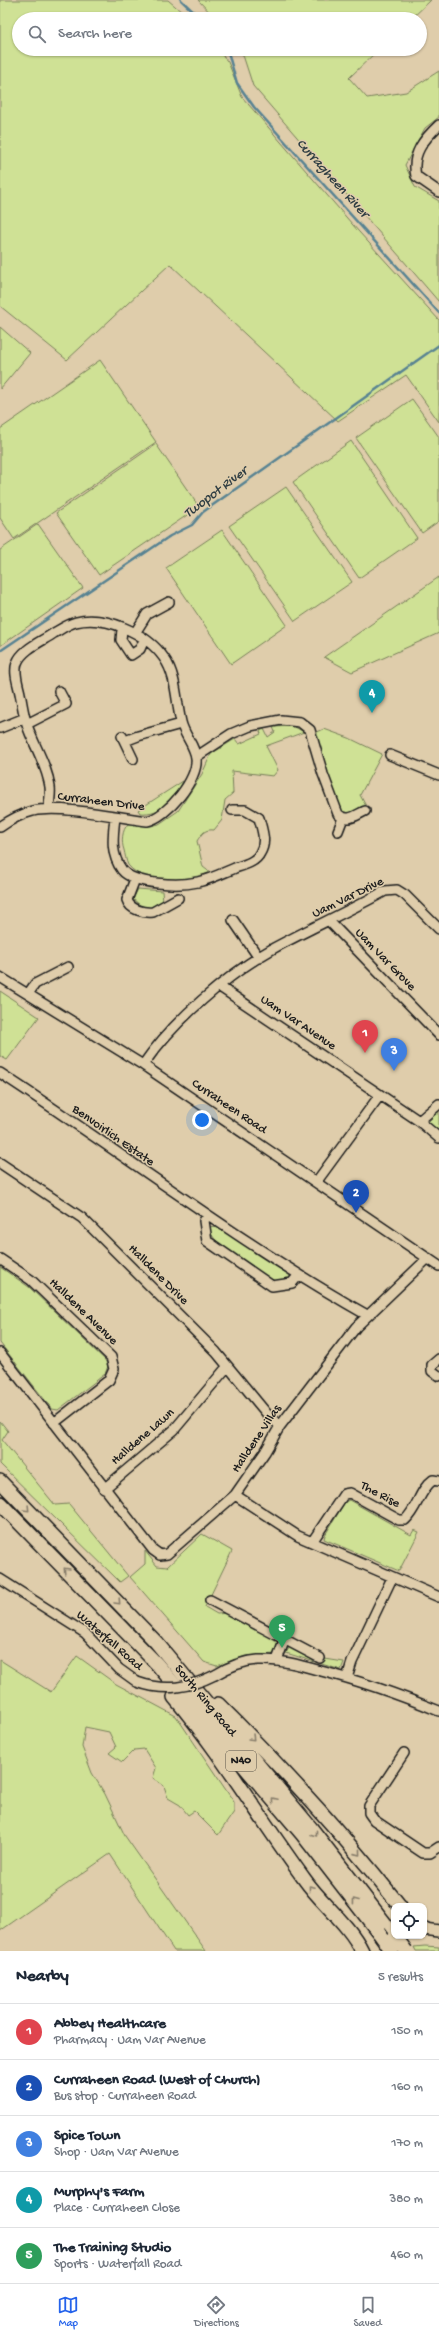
<!DOCTYPE html>
<html lang="en">
<head>
<meta charset="utf-8">
<style>
	body { margin:0; font-family:"Gochi Hand",sans-serif; background:#f2f2f3; color:#1f2937 }
	.controls { position:absolute; right:12px; bottom:12px; display:grid; overflow:hidden; border-radius:8px; box-shadow:0 1px 3px #0004 }
	.controls button { width:36px; height:36px; display:grid; place-items:center; padding:0; border:0; border-bottom:1px solid #e0e1e3; background:#fff; color:#1f2937; font:20px sans-serif }
	.you { position:absolute; left:202px; top:1120px; width:14px; height:14px; margin:-10px; border:3px solid #fff; border-radius:50%; background:#1a73e8; box-shadow:0 0 0 6px #1a73e833 }
	.badge { display:grid; place-items:center; width:26px; height:26px; border-radius:50%; background:#2563eb; color:#fff; font-size:13px; font-weight:700 }
	.pin { position:absolute; translate:-50% -33px; filter:drop-shadow(0 1px 2px #0008) }
	.pin::after { content:''; position:absolute; top:21px; width:14px; height:12px; background:inherit; clip-path:polygon(0 0,100% 0,50% 100%) }
	.list { margin:0; padding:0; list-style:none }
	h2 { display:flex; justify-content:space-between; align-items:center; height:52px; margin:0; padding:0 16px; font-size:17px }
	h2 small { font-size:13px; font-weight:400; color:#747a83 }
	.list li { display:grid; grid-template-columns:26px 1fr auto; gap:12px; align-items:center; box-sizing:border-box; height:56px; padding:0 16px; border-top:1px solid #e0e1e3 }
	.list b { display:block; font-size:15px; white-space:nowrap }
	.list p { margin:0; font-size:13px; white-space:nowrap; color:#747a83 }
	.list em { font-size:13px; font-style:normal; color:#747a83 }
	.icon { flex:none; width:22px; height:22px; fill:none; stroke:currentColor; stroke-width:2; stroke-linecap:round; stroke-linejoin:round }
	.map { position:relative; flex:none; width:439px; height:1951px; overflow:hidden }
	.search { position:absolute; background:#fff; box-shadow:0 1px 3px #0004; left:12px; right:12px; top:12px; height:44px; display:flex; align-items:center; gap:10px; box-sizing:border-box; padding:0 14px; border-radius:22px; color:#747a83; font-size:15px }
	.sheet { height:332px; background:#fff }
	nav { display:flex; justify-content:space-around; align-items:center; box-sizing:border-box; height:56px; border-top:1px solid #e0e1e3; background:#fff; font-size:11px; color:#747a83 }
	nav a { display:grid; justify-items:center; gap:2px }
	nav .on { color:#2563eb }
	.map>svg:first-child { display:block }
</style>
</head>
<body>
<div class="map">
<svg width="439" height="1951" viewBox="0 0 439 1951">
	<rect width="100%" height="100%" fill="#dfcdab"/>
	<filter id="ink" filterUnits="userSpaceOnUse"><feTurbulence type="fractalNoise" baseFrequency=".025" numOctaves="2"/><feDisplacementMap in="SourceGraphic" scale="8" xChannelSelector="R" yChannelSelector="G"/><feConvolveMatrix kernelMatrix="1 2 1 2 8 2 1 2 1" color-interpolation-filters="sRGB"/></filter>
	<g filter="url(#ink)">
		<path fill="#cfe195" stroke="#767e58" d="M0 0H168L190 19H19V49H217L228 62 242 97 359 232 439 320V422L406 375 338 421 170 264 67 360 0 306Z
			M198 0H431L411 19H216Z
			M241 49H379L349 78 367 98 406 92 439 71V117L425 128 405 165 415 187 439 201V302L253 86Z
			M0 327 30 353 0 389Z
			M100 360 156 442 14 539 0 518V429Z
			M412 399 439 437V521L422 533 356 438Z
			M351 441 417 538 359 578 293 482Z
			M156 444 199 507 99 575 56 513Z
			M286 487 352 582 295 621 229 526Z
			M38 524 83 588 0 646V550Z
			M222 530 287 625 231 664 166 568Z
			M439 577V633L352 672 324 657Z
			M293 726 304 732 266 746 278 770 273 776 232 771 233 793 225 800 222 820 214 830C205 829 202 833 197 841L203 867 211 873C187 879 147 888 128 865 126 861 125 854 124 850 121 842 122 830 128 824L151 826 159 824 178 811 202 774 211 754 235 739 239 744 261 734 260 731 264 729 268 737 275 732 273 727Z
			M324 729 349 738 382 754 360 795 366 806 350 816 342 814 336 802 315 733Z
			M183 781C175 799 161 815 140 813L138 810Z
			M138 889 162 891 163 902 152 909 142 907 133 899Z
			M0 991 39 1017 7 1060 0 1056Z
			M439 1111V1131L428 1122Z
			M217 1226 289 1275 291 1278 274 1281C256 1269 213 1247 208 1227Z
			M0 1267 29 1287 105 1360 108 1366 105 1374 58 1410 52 1409 0 1343Z
			M0 1421 8 1431 2 1440 55 1505 69 1504 128 1576 120 1582 0 1464Z
			M349 1500 411 1535 414 1530 419 1532 399 1571 324 1539 325 1535 345 1502Z
			M202 1534 232 1551 205 1607 217 1614 228 1613 273 1637 280 1644 275 1654 245 1656 217 1666 204 1662 130 1577 145 1564V1551L157 1566 167 1567Z
			M289 1648 317 1662 325 1659 344 1662 341 1670 286 1653Z
			M77 1656 116 1684 176 1716 234 1802V1812L218 1835 194 1811 188 1815 180 1805 168 1798 164 1786 153 1778 156 1768 144 1749 134 1750 122 1762 109 1753 116 1747 109 1732 85 1727 82 1747 92 1773 105 1794 125 1836 206 1951H174L110 1854 0 1931V1660L51 1692Z
			M425 1946 439 1947V1951H416L414 1947Z"/>
		<g fill="none" stroke-linecap="round" stroke-linejoin="round">
			<path stroke="#578292" stroke-width="2.5" d="M181 0 201 19
				M227 49 237 83 254 107 439 313
				M0 651 170 536 192 525 203 512 439 345"/>
			<defs>
				<path id="minor" d="M439 125C424 139 411 154 416 176L439 192
					M122 629 121 640 131 655 140 649 144 640
					M135 633 147 614 169 602
					M27 724 66 704 59 691
					M0 728 25 718
					M122 736 133 759
					M125 741 138 736 181 724
					M390 755 439 775
					M196 757 231 734 250 726 281 720 300 722 310 730 323 774 338 814C347 823 356 815 365 811
					M115 817C113 836 110 854 122 870 134 885 180 886 198 882 211 879 223 873 235 868 244 865 256 862 260 853 267 842 262 830 259 818L245 810H232
					M0 827C10 820 21 814 33 811 61 805 117 817 147 821 167 817 199 779 196 758 195 746 184 735 181 722 176 702 177 676 164 658 147 633 105 615 76 622 68 624 61 629 54 633 43 641 22 649 17 663 14 671 17 681 19 689 22 701 23 714 27 725 34 746 47 765 50 787 51 794 49 802 49 809
					M338 831 343 818
					M135 879 127 900C130 910 144 913 153 912L178 898
					M233 920 259 958
					M329 921 439 1035
					M0 977 143 1065 439 1266
					M220 987 419 1121 439 1138
					M28 994 35 984 68 967
					M143 1065C173 1021 228 974 274 948 311 928 349 911 385 891L397 890 405 895 439 929
					M0 1073C123 1153 239 1243 367 1315
					M419 1121 439 1104
					M0 1163 82 1218 216 1352 268 1415 280 1426
					M317 1181 380 1095
					M207 1216 204 1221 207 1241 272 1286 292 1283 298 1276
					M0 1259 31 1280 111 1357 114 1369 109 1380 54 1423
					M0 1353 153 1550 160 1555 167 1554 235 1495 265 1452 280 1426 356 1327 428 1258
					M439 1359 432 1365V1371L439 1376
					M104 1489 174 1430 227 1367
					M235 1495 298 1536 439 1597
					M312 1542 344 1494 350 1493 399 1520H405C418 1508 419 1490 433 1480L439 1481
					M0 1579 85 1633 119 1669 137 1682
					M210 1600 320 1658
					M277 1660 285 1639
					M215 1675C228 1667 242 1661 258 1660 279 1659 300 1665 321 1671 361 1681 400 1695 439 1711
					M347 1678 352 1662 392 1578
					M404 1753 369 1806V1813L374 1820 423 1853H430L439 1847"/>
				<path id="major" d="M424 1929 439 1931"/>
				<path id="highway" d="M0 1481 156 1642 311 1828 394 1935
					M0 1503 156 1663 302 1834 379 1933
					M174 1697C222 1754 260 1819 305 1880 322 1904 349 1924 362 1951
					M218 1704C283 1768 343 1834 400 1906
					M424 1929H425"/>
			</defs>
			<use href="#minor" stroke="#1c1c1c" stroke-width="12"/>
			<use href="#major" stroke="#1c1c1c" stroke-width="14"/>
			<use href="#highway" stroke="#1c1c1c" stroke-width="16"/>
			<use href="#minor" stroke="#dfcdab" stroke-width="9"/>
			<use href="#major" stroke="#dfcdab" stroke-width="11"/>
			<use href="#highway" stroke="#dfcdab" stroke-width="13"/>
			<defs>
				<path id="minor-bridge" d="M137 1682C165 1692 189 1688 215 1675"/>
				<path id="highway-bridge" d="M379 1933 392 1951
					M395 1936 406 1951"/>
			</defs>
			<use href="#minor-bridge" stroke="#1c1c1c" stroke-width="12" stroke-linecap="butt"/>
			<use href="#highway-bridge" stroke="#1c1c1c" stroke-width="16" stroke-linecap="butt"/>
			<use href="#minor-bridge" stroke="#dfcdab" stroke-width="9"/>
			<use href="#highway-bridge" stroke="#dfcdab" stroke-width="13"/>
		</g>
		<defs><path id="oneway-chevron" d="M-2-3.5L2.5 0L-2 3.5" fill="none" stroke-width="1.6" stroke-linecap="round" stroke-linejoin="round"/></defs>
		<g stroke="#877d6b">
			<use href="#oneway-chevron" transform="translate(27 1509) rotate(46)"/>
			<use href="#oneway-chevron" transform="translate(66 1570) rotate(-133)"/>
			<use href="#oneway-chevron" transform="translate(118 1602) rotate(47)"/>
			<use href="#oneway-chevron" transform="translate(252 1738) rotate(45)"/>
			<use href="#oneway-chevron" transform="translate(274 1800) rotate(-130)"/>
			<use href="#oneway-chevron" transform="translate(315 1834) rotate(52)"/>
			<use href="#oneway-chevron" transform="translate(358 1853) rotate(51)"/>
			<use href="#oneway-chevron" transform="translate(311 1888) rotate(-130)"/>
			<use href="#oneway-chevron" transform="translate(355 1901) rotate(-127)"/>
		</g>
	</g>
	<g text-anchor="middle" dominant-baseline="central" stroke-width="3" stroke-linejoin="round" paint-order="stroke">
		<rect fill="#dfcdab" stroke="#565147" stroke-width="1" x="226" y="1751" width="30" height="20" rx="3"/>
		<g font-size="12" font-weight="bold" fill="#1c1c1c">
			<text x="241" y="1761">N40</text>
		</g>
		<g font-size="13" fill="#1c1c1c" stroke="#dfcdab">
			<text transform="translate(101 802) rotate(7)">Curraheen Drive</text>
			<text transform="translate(348 898) rotate(-26)">Uam Var Drive</text>
			<text transform="translate(385 960) rotate(46)">Uam Var Grove</text>
			<text transform="translate(298 1023) rotate(34)">Uam Var Avenue</text>
			<text transform="translate(229 1107) rotate(34)">Curraheen Road</text>
			<text transform="translate(113 1136) rotate(35)">Benvoirlich Estate</text>
			<text transform="translate(158 1275) rotate(45)">Halldene Drive</text>
			<text transform="translate(83 1312) rotate(44)">Halldene Avenue</text>
			<text transform="translate(143 1437) rotate(-41)">Halldene Lawn</text>
			<text transform="translate(257 1439) rotate(-56)">Halldene Villas</text>
			<text transform="translate(380 1495) rotate(28)">The Rise</text>
			<text transform="translate(109 1641) rotate(41)">Waterfall Road</text>
			<text transform="translate(205 1701) rotate(50)">South Ring Road</text>
		</g>
		<g font-size="14" font-style="italic" fill="#303e43" stroke="#dfcdab">
			<text transform="translate(332 179) rotate(48)">Curragheen River</text>
			<text transform="translate(216 493) rotate(-37)">Twopot River</text>
		</g>
	</g>
</svg>
<div class="controls">
<button><svg class="icon" aria-label="locate" viewBox="0 0 24 24"><circle cx="12" cy="12" r="6"/><path d="M12 2v4M12 18v4M2 12h4M18 12h4"/></svg></button>
</div>
<div class="you"></div>
<div class="pin badge" style="left:365px;top:1053px;background:#e0444e">1</div>
<div class="pin badge" style="left:356px;top:1213px;background:#1a4fb4">2</div>
<div class="pin badge" style="left:394px;top:1071px;background:#3f7fe0">3</div>
<div class="pin badge" style="left:372px;top:713px;background:#0f9aa8">4</div>
<div class="pin badge" style="left:282px;top:1648px;background:#2e9e5b">5</div>
<div class="search"><svg class="icon" aria-label="search" viewBox="0 0 24 24"><circle cx="10" cy="10" r="6"/><path d="M15 15l6 6"/></svg>Search here</div>
</div>
<section class="sheet">
<h2>Nearby<small>5 results</small></h2>
<ul class="list">
<li><span class="badge" style="background:#e0444e">1</span><div><b>Abbey Healthcare</b><p>Pharmacy · Uam Var Avenue</p></div><em>150 m</em></li>
<li><span class="badge" style="background:#1a4fb4">2</span><div><b>Curraheen Road (West of Church)</b><p>Bus stop · Curraheen Road</p></div><em>160 m</em></li>
<li><span class="badge" style="background:#3f7fe0">3</span><div><b>Spice Town</b><p>Shop · Uam Var Avenue</p></div><em>170 m</em></li>
<li><span class="badge" style="background:#0f9aa8">4</span><div><b>Murphy's Farm</b><p>Place · Curraheen Close</p></div><em>380 m</em></li>
<li><span class="badge" style="background:#2e9e5b">5</span><div><b>The Training Studio</b><p>Sports · Waterfall Road</p></div><em>460 m</em></li>
</ul>
</section>
<nav>
<a class="on"><svg class="icon" aria-label="map" viewBox="0 0 24 24"><path d="M3 6l6-2 6 2 6-2v14l-6 2-6-2-6 2zM9 4v14M15 6v14"/></svg>Map</a>
<a><svg class="icon" aria-label="directions" viewBox="0 0 24 24"><path d="M12 3l9 9-9 9-9-9zM9 14v-3h6M13 9l2 2-2 2"/></svg>Directions</a>
<a><svg class="icon" aria-label="saved" viewBox="0 0 24 24"><path d="M7 4h10v16l-5-4-5 4z"/></svg>Saved</a>
</nav>
</body>
</html>
